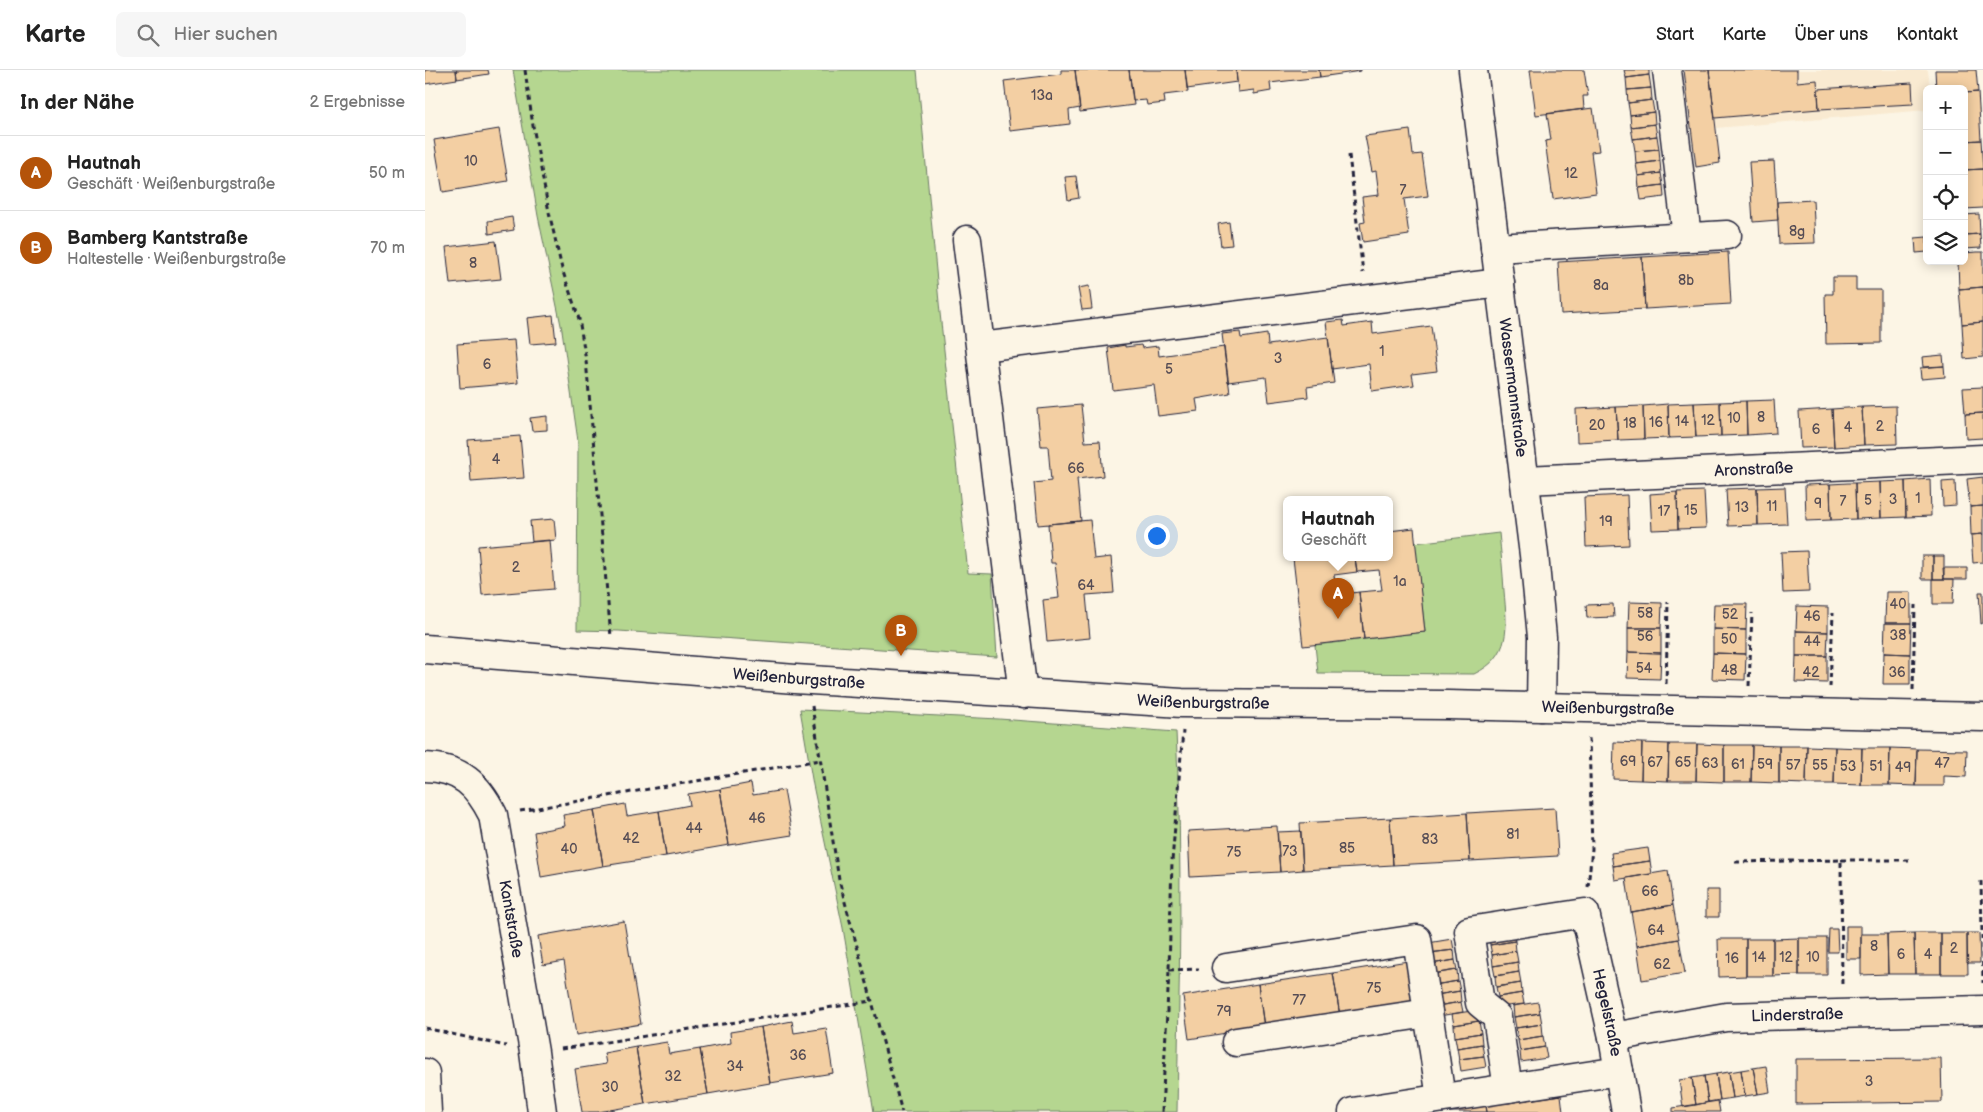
<!DOCTYPE html>
<html lang="de">
<head>
<meta charset="utf-8">
<style>
	body { margin:0; font-family:"Balsamiq Sans",sans-serif; background:#f6f6f6; color:#222 }
	.controls { position:absolute; right:15px; top:15px; display:grid; overflow:hidden; border-radius:8px; box-shadow:0 2px 12px #0003 }
	.controls button { width:45px; height:45px; display:grid; place-items:center; padding:0; border:0; border-bottom:1px solid #e0e0e0; background:#fff; color:#222; font:25px sans-serif }
	.you { position:absolute; left:731px; top:465px; width:18px; height:18px; margin:-12px; border:4px solid #fff; border-radius:50%; background:#1a73e8; box-shadow:0 0 0 8px #1a73e833 }
	.badge { display:grid; place-items:center; width:32px; height:32px; border-radius:50%; background:#b45309; color:#fff; font-size:16px; font-weight:700 }
	.pin { position:absolute; translate:-50% -41px; filter:drop-shadow(0 1px 2px #0008) }
	.pin::after { content:''; position:absolute; top:26px; width:18px; height:15px; background:inherit; clip-path:polygon(0 0,100% 0,50% 100%) }
	.popup { position:absolute; left:858px; top:426px; width:110px; height:65px; box-sizing:border-box; display:grid; place-content:center; border-radius:8px; background:#fff; filter:drop-shadow(0 1px 4px #0005); font-size:16px; white-space:nowrap; color:#767676 }
	.popup b { font-size:19px; color:#222 }
	.popup::after { content:''; position:absolute; left:50%; top:100%; margin-left:-10px; border:10px solid transparent; border-top-color:#fff }
	.list { margin:0; padding:0; list-style:none }
	h2 { display:flex; justify-content:space-between; align-items:center; height:65px; margin:0; padding:0 20px; font-size:21px }
	h2 small { font-size:16px; font-weight:400; color:#767676 }
	.list li { display:grid; grid-template-columns:32px 1fr auto; gap:15px; align-items:center; box-sizing:border-box; height:75px; padding:0 20px; border-top:1px solid #e0e0e0 }
	.list b { display:block; font-size:19px; white-space:nowrap }
	.list p { margin:0; font-size:16px; white-space:nowrap; color:#767676 }
	.list em { font-size:16px; font-style:normal; color:#767676 }
	.icon { flex:none; width:28px; height:28px; fill:none; stroke:currentColor; stroke-width:2; stroke-linecap:round; stroke-linejoin:round }
	.map { position:relative; flex:none; width:1558px; height:1042px; overflow:hidden }
	header { display:flex; align-items:center; gap:30px; box-sizing:border-box; height:70px; padding:0 25px; background:#fff; border-bottom:1px solid #e0e0e0 }
	header strong { font-size:24px }
	nav { display:flex; gap:28px; margin-inline-start:auto; font-size:18px }
	.search { width:350px; height:45px; background:#f6f6f6; display:flex; align-items:center; gap:12px; box-sizing:border-box; padding:0 18px; border-radius:8px; color:#767676; font-size:19px }
	main { display:flex }
	aside { flex:1; background:#fff }
	.map>svg:first-child { display:block }
</style>
</head>
<body>
<header>
<strong>Karte</strong>
<div class="search"><svg class="icon" aria-label="search" viewBox="0 0 24 24"><circle cx="10" cy="10" r="6"/><path d="M15 15l6 6"/></svg>Hier suchen</div>
<nav><a>Start</a><a>Karte</a><a>Über uns</a><a>Kontakt</a></nav>
</header>
<main>
<aside>
<h2>In der Nähe<small>2 Ergebnisse</small></h2>
<ul class="list">
<li><span class="badge">A</span><div><b>Hautnah</b><p>Geschäft · Weißenburgstraße</p></div><em>50 m</em></li>
<li><span class="badge">B</span><div><b>Bamberg Kantstraße</b><p>Haltestelle · Weißenburgstraße</p></div><em>70 m</em></li>
</ul>
</aside>
<div class="map">
<svg width="1558" height="1042" viewBox="0 0 1558 1042">
	<rect width="100%" height="100%" fill="#fcf5e5"/>
	<filter id="ink" filterUnits="userSpaceOnUse"><feTurbulence type="fractalNoise" baseFrequency=".02" numOctaves="2"/><feDisplacementMap in="SourceGraphic" scale="10" xChannelSelector="R" yChannelSelector="G"/><feConvolveMatrix kernelMatrix="1 2 1 2 8 2 1 2 1" color-interpolation-filters="sRGB"/></filter>
	<g filter="url(#ink)">
		<path fill="#f9ead1" d="M1284 0H1503L1505 19H1502V40L1291 58Z"/>
		<path fill="#b5d690" stroke="#6c7c66" d="M88 0H492L515 243 543 503 567 504 572 587 194 561 152 560 153 371 137 260 113 146Z
			M1074 463C1076 483 1078 502 1079 521 1082 557 1087 586 1049 604L893 603 890 575 1000 562 990 473Z
			M375 639 574 649 751 662C758 788 754 915 752 1042H449L418 858 388 715Z"/>
		<path fill="#f3cfa3" stroke="#22223b" d="M0 0H31L32 9 0 14Z
			M31 0H63L64 4 32 9Z
			M636 0H650L655 38 644 40 645 54 585 61 579 11 636 4Z
			M650 0H704L709 35 655 42Z
			M704 0H760L763 22 739 25 740 33 722 35 721 30 708 31Z
			M760 0H811L812 12 762 19Z
			M811 0H894L895 7 845 13 846 21 829 24V20L813 22Z
			M894 0H936V1L895 7Z
			M1105 0H1159L1163 26H1158L1159 39 1111 45Z
			M1199 0H1224V5L1201 8Z
			M1259 0H1284L1295 93 1271 97Z
			M1284 0H1372V12L1392 10 1394 39 1290 48Z
			M1510 0H1551L1553 22 1539 23V19H1511Z
			M1224 5 1226 18 1202 20 1201 8Z
			M1487 13 1488 34 1394 39 1393 19Z
			M1226 18 1227 30 1203 33 1202 20Z
			M1553 22 1556 70 1539 71V23Z
			M1227 30 1229 42 1205 45 1203 33Z
			M1168 38 1174 81 1166 82 1171 123 1128 129 1120 71 1126 70 1122 44Z
			M1229 42 1230 54 1206 57 1205 45Z
			M1230 54 1232 66 1208 69 1206 57Z
			M74 59 83 111 18 122 9 70Z
			M985 60 988 85 997 84 1003 126 979 129 984 165 938 172 935 153 940 152 937 127 954 125 951 101 947 102 940 66Z
			M1232 66 1234 79 1210 81 1208 69Z
			M1556 70 1558 99 1539 100V71Z
			M1234 79 1235 91 1211 94 1210 81Z
			M1235 91 1236 103 1213 106 1211 94Z
			M1349 91 1353 150 1328 152 1324 92Z
			M1558 99V138L1539 139V100Z
			M1236 103 1238 115 1214 118 1213 106Z
			M651 106 654 128 643 130 640 107Z
			M1238 115 1239 127 1216 130 1214 118Z
			M1388 130 1390 173 1354 174 1352 132Z
			M1554 144 1555 164 1539 165V145Z
			M87 147 89 160 64 164 63 151Z
			M804 152 807 175 796 176 793 154Z
			M1555 164 1556 178 1539 179V165Z
			M1502 167V182L1491 183 1490 168Z
			M71 171 76 209 25 214 21 177Z
			M1303 182 1306 234 1220 239 1217 187Z
			M1552 182H1558V217L1534 219 1533 191H1539V183Z
			M1217 187 1220 239 1136 244 1133 192Z
			M1408 207H1431V220H1456V273L1401 274 1400 224H1408Z
			M664 216 667 239 657 240 653 218Z
			M1558 217V252L1537 254 1534 219Z
			M128 245 131 272 105 274 102 248Z
			M918 250 919 256 947 252 948 264 1006 256 1012 301 987 304 989 315 947 321 944 294 907 299 901 252Z
			M1558 252V287L1539 289 1537 254Z
			M815 262 816 268 842 264 843 275 903 267 909 313 882 317 883 327 844 332 841 307 803 312 797 264Z
			M89 270 93 313 35 318 32 274Z
			M700 275V277L716 275 717 278 733 276 734 286 799 277 805 323 771 329 773 341 733 346 729 315 688 320 683 278Z
			M1518 285 1519 296 1498 297 1497 287Z
			M1519 296 1520 307 1496 309 1495 298Z
			M1558 317V343L1540 344 1538 318Z
			M1349 330 1351 363 1322 365 1321 331Z
			M1321 331 1322 365 1296 366 1295 332Z
			M1295 332 1296 366 1271 367 1269 333Z
			M1269 333 1271 367 1244 368 1243 334Z
			M1243 334 1244 368 1219 369 1218 336Z
			M656 335 660 372 675 371 678 406 652 409 656 451 613 455 609 413 626 411 623 376H616L612 339Z
			M1218 336 1219 369 1193 370 1191 337Z
			M1471 336 1472 374 1439 375 1437 337Z
			M1191 337 1193 370 1152 372 1151 339Z
			M1437 337 1439 375 1409 377 1407 339Z
			M1407 339 1409 377 1376 378 1374 341Z
			M1558 343V368L1541 369 1540 344Z
			M122 346V360L107 361 105 348Z
			M95 366 99 408 46 412 43 370Z
			M1558 407V436L1545 437 1542 409Z
			M1505 409 1506 446 1481 447 1480 411Z
			M1480 411 1481 447 1456 448 1455 412Z
			M1530 411 1531 435 1518 436 1517 412Z
			M1455 412 1456 448 1431 449 1430 413Z
			M1423 413H1430L1431 449 1406 450 1405 414Z
			M1405 414 1406 450 1381 451 1380 415Z
			M1360 417 1362 454 1333 455 1332 418Z
			M1332 418 1333 455 1303 456 1301 419Z
			M1279 421 1281 458 1253 459 1252 422Z
			M1252 422 1253 459 1227 460 1225 424Z
			M1202 425 1204 475 1161 477 1159 427Z
			M1558 436V464L1546 465 1545 437Z
			M129 449 131 470 107 472 105 451Z
			M665 450 669 489 686 487 689 523 661 525 665 568 622 572 618 530 634 528 630 493H626L623 454Z
			M989 458 1000 562 939 569 934 522 957 520 954 500 932 502 930 488H964V461Z
			M1558 464V492L1548 493 1546 465Z
			M125 470 129 519 57 525 53 476Z
			M1382 481 1384 522 1358 523 1356 482Z
			M1497 486H1508V509H1497Z
			M1508 486H1519V509H1508Z
			M868 488H930L932 502 909 505 912 525 934 522 939 569 878 576Z
			M1518 498H1542V509H1519Z
			M1508 509H1529L1528 534H1508Z
			M1461 522H1486V553H1460Z
			M1554 522H1558V553L1556 554Z
			M1204 532 1237 533 1236 558H1203Z
			M1188 534 1189 547 1162 548 1161 535Z
			M1289 534H1322L1321 560 1288 559Z
			M1372 536 1403 537V562L1371 561Z
			M1460 553H1486L1485 584 1459 583Z
			M1203 558H1236V583L1203 582Z
			M1288 559 1321 560V584L1288 583Z
			M1371 561 1403 562 1402 586H1371Z
			M1203 582 1236 583 1235 609 1202 608Z
			M1288 583 1321 584 1320 610 1287 609Z
			M1459 583 1485 584V614H1458Z
			M1371 586H1402V613L1370 612Z
			M1189 672 1217 673 1216 710 1188 709Z
			M1217 673 1244 674 1243 711 1216 710Z
			M1244 674H1272L1271 711H1243Z
			M1272 674 1299 675V712L1271 711Z
			M1299 675H1327L1326 712H1299Z
			M1327 675 1354 676V713L1326 712Z
			M1354 676H1382L1381 714 1354 713Z
			M1382 676 1410 677 1409 714H1381Z
			M1410 677 1437 678 1436 715 1409 714Z
			M1437 678H1465L1464 715H1436Z
			M1465 678 1492 679 1491 716 1464 715Z
			M1492 679 1542 680 1541 707 1519 706V716H1491Z
			M326 713 328 725 359 720 367 765 304 775 295 719Z
			M295 719 304 775 241 786 234 741 265 735 263 724Z
			M200 734 202 746 234 741 241 786 178 796 169 740Z
			M1130 738 1133 786 1045 791 1042 743Z
			M169 740 178 796 116 807 109 762 140 756 138 745Z
			M1042 743 1045 791 968 795 965 748Z
			M965 748 968 795 878 800 875 753Z
			M852 756 855 802 765 807 763 761Z
			M876 761 878 800 855 802 852 762Z
			M1223 778 1225 791 1188 796 1186 783Z
			M1225 791 1227 804 1190 810 1188 796Z
			M1243 801 1248 835 1206 842 1201 808Z
			M1281 820H1294V847H1281Z
			M1248 835 1254 869 1212 876 1206 842Z
			M199 851 216 954 151 965 139 891 118 895 113 866Z
			M1421 856H1436V889H1421Z
			M1404 859H1412L1413 882H1403Z
			M1088 861 1090 871 1065 875 1064 864Z
			M1489 863H1516V904H1490Z
			M1489 863 1490 904H1463L1462 864Z
			M1516 863H1542L1543 904H1516Z
			M1542 863H1554L1555 893H1542Z
			M1436 864H1462L1463 904 1436 905Z
			M1374 868V905L1348 906V869Z
			M1374 868H1402V905H1374Z
			M1027 869 1029 880 1004 883 1003 873Z
			M1254 869 1260 903 1217 910 1212 876Z
			M1293 869H1321V906L1294 907Z
			M1321 869H1348V906H1321Z
			M1090 871 1091 881 1067 885 1065 875Z
			M1029 880 1030 890 1006 894 1004 883Z
			M1091 881 1093 892 1068 896 1067 885Z
			M1030 890 1032 900 1007 904 1006 894Z
			M983 891 990 934 915 946 908 903Z
			M1093 892 1094 902 1070 906 1068 896Z
			M1032 900 1033 911 1009 915 1007 904Z
			M1094 902 1096 913 1071 917 1070 906Z
			M908 903 915 946 839 957 833 914Z
			M1033 911 1035 921 1011 925 1009 915Z
			M1096 913 1097 923 1073 927 1071 917Z
			M833 914 839 957 764 969 758 926Z
			M1035 921 1036 932 1012 936 1011 925Z
			M1097 923 1099 934 1074 937 1073 927Z
			M1036 932 1038 942 1014 946 1012 936Z
			M1113 932 1115 943 1089 947 1088 936Z
			M1053 940 1054 951 1029 955 1027 944Z
			M1115 943 1117 954 1091 958 1089 947Z
			M367 951 369 963 401 958 408 1003 345 1013 336 957Z
			M1054 951 1056 963 1030 967 1029 955Z
			M1117 954 1118 966 1093 970 1091 958Z
			M336 957 345 1013 283 1024 275 979 306 973 305 962Z
			M1056 963 1057 974 1032 978 1030 967Z
			M1118 966 1120 977 1095 981 1093 970Z
			M242 972 244 984 275 979 283 1024 220 1034 211 977Z
			M1057 974 1059 986 1034 989 1032 978Z
			M211 977 220 1034 173 1042H157L150 999 181 994 179 983Z
			M1120 977 1122 988 1096 992 1095 981Z
			M1059 986 1061 997 1036 1001 1034 989Z
			M1516 988 1517 1032 1371 1034V989Z
			M1341 996 1345 1022 1333 1024 1328 998Z
			M1328 998 1333 1024 1320 1026 1316 1000Z
			M1316 1000 1320 1026 1308 1028 1304 1002Z
			M1304 1002 1308 1028 1295 1030 1291 1004Z
			M1291 1004 1295 1030 1283 1032 1279 1006Z
			M1279 1006 1283 1032 1271 1035 1267 1008Z
			M1267 1008 1271 1035 1258 1037 1254 1010Z
			M1136 1025 1138 1042H1062L1061 1036Z
			M1293 1031 1295 1042H1248V1038Z
			M1061 1036 1062 1042H1024Z"/>
		<g fill="none" stroke-linecap="round" stroke-linejoin="round">
			<defs>
				<g id="minor">
					<path id="s1" d="M1048 0 1109 485 1117 567 1116 637"/>
					<path d="M1242 0 1262 167"/>
					<path d="M542 170 598 624"/>
					<path d="M1070 178 1302 165"/>
					<path d="M556 277 1075 213"/>
					<path id="s2" d="M1100 410 1558 389"/>
					<path id="s3" d="M0 579 370 609 757 633 1023 635 1558 647"/>
					<path id="s4" d="M0 697C36 698 53 715 68 745L109 982 117 1042"/>
					<path d="M801 898 992 869 1016 1028"/>
					<path id="s5" d="M1188 967 1301 947 1558 940"/>
					<path d="M811 972 1003 943"/>
					<path d="M0 1003 2 1042"/>
					<path id="s6" d="M1083 1018 1072 947 1055 933 1044 861 1160 843 1188 967 1201 1042"/>
					<path d="M928 1042 1194 1001"/>
				</g>
			</defs>
			<use href="#minor" stroke="#22223b" stroke-width="31"/>
			<path stroke="#22223b" stroke-width="3" stroke-dasharray="5 4" stroke-linecap="butt" d="M100 0 108 56 124 142 137 199 154 249 161 290 186 567
				M924 85 938 203
				M1241 614 1243 532
				M1324 616 1327 543
				M1405 617 1408 543
				M1488 620 1490 535
				M387 636 414 810 477 1042
				M95 741 395 690
				M1416 790H1486
				M1310 792 1416 790 1417 918
				M1556 811 1558 913
				M1163 817 1167 779 1164 666
				M744 900 774 899
				M0 958 81 976
				M136 979 447 931
				M737 1042 744 900 747 791 758 661"/>
			<use href="#minor" stroke="#fcf5e5" stroke-width="28"/>
		</g>
	</g>
	<g text-anchor="middle" dominant-baseline="central" stroke-width="4" stroke-linejoin="round" paint-order="stroke">
		<g font-size="14" fill="#564d55">
			<text x="617" y="25">13a</text>
			<text x="46" y="91">10</text>
			<text x="1146" y="103">12</text>
			<text x="978" y="120">7</text>
			<text x="1372" y="161">8g</text>
			<text x="48" y="193">8</text>
			<text x="1261" y="210">8b</text>
			<text x="1176" y="215">8a</text>
			<text x="957" y="281">1</text>
			<text x="853" y="288">3</text>
			<text x="62" y="294">6</text>
			<text x="744" y="299">5</text>
			<text x="1336" y="347">8</text>
			<text x="1309" y="348">10</text>
			<text x="1283" y="350">12</text>
			<text x="1257" y="351">14</text>
			<text x="1231" y="352">16</text>
			<text x="1205" y="353">18</text>
			<text x="1172" y="355">20</text>
			<text x="1455" y="356">2</text>
			<text x="1423" y="357">4</text>
			<text x="1391" y="359">6</text>
			<text x="71" y="389">4</text>
			<text x="651" y="398">66</text>
			<text x="1493" y="428">1</text>
			<text x="1468" y="429">3</text>
			<text x="1443" y="430">5</text>
			<text x="1418" y="431">7</text>
			<text x="1393" y="433">9</text>
			<text x="1347" y="436">11</text>
			<text x="1317" y="437">13</text>
			<text x="1266" y="440">15</text>
			<text x="1239" y="441">17</text>
			<text x="1181" y="451">19</text>
			<text x="91" y="497">2</text>
			<text x="975" y="511">1a</text>
			<text x="661" y="515">64</text>
			<text x="1473" y="534">40</text>
			<text x="1220" y="543">58</text>
			<text x="1305" y="544">52</text>
			<text x="1387" y="546">46</text>
			<text x="1473" y="565">38</text>
			<text x="1220" y="566">56</text>
			<text x="1304" y="569">50</text>
			<text x="1387" y="571">44</text>
			<text x="1219" y="598">54</text>
			<text x="1304" y="600">48</text>
			<text x="1386" y="602">42</text>
			<text x="1472" y="602">36</text>
			<text x="1203" y="691">69</text>
			<text x="1230" y="692">67</text>
			<text x="1258" y="692">65</text>
			<text x="1285" y="693">63</text>
			<text x="1517" y="693">47</text>
			<text x="1313" y="694">61</text>
			<text x="1340" y="694">59</text>
			<text x="1368" y="695">57</text>
			<text x="1395" y="695">55</text>
			<text x="1423" y="696">53</text>
			<text x="1451" y="696">51</text>
			<text x="1478" y="697">49</text>
			<text x="332" y="748">46</text>
			<text x="269" y="758">44</text>
			<text x="1088" y="764">81</text>
			<text x="206" y="768">42</text>
			<text x="1005" y="769">83</text>
			<text x="922" y="778">85</text>
			<text x="144" y="779">40</text>
			<text x="865" y="781">73</text>
			<text x="809" y="782">75</text>
			<text x="1225" y="821">66</text>
			<text x="1231" y="860">64</text>
			<text x="1449" y="876">8</text>
			<text x="1529" y="878">2</text>
			<text x="1476" y="884">6</text>
			<text x="1503" y="884">4</text>
			<text x="1334" y="887">14</text>
			<text x="1361" y="887">12</text>
			<text x="1388" y="887">10</text>
			<text x="1307" y="888">16</text>
			<text x="1237" y="894">62</text>
			<text x="949" y="918">75</text>
			<text x="874" y="930">77</text>
			<text x="799" y="941">79</text>
			<text x="373" y="985">36</text>
			<text x="310" y="996">34</text>
			<text x="248" y="1006">32</text>
			<text x="1444" y="1011">3</text>
			<text x="185" y="1017">30</text>
		</g>
		<g font-size="16" fill="#22223b" stroke="#fcf5e5">
			<text stroke="none"><textPath href="#s1" startOffset="320">Wassermannstraße</textPath></text>
			<text stroke="none"><textPath href="#s2" startOffset="229">Aronstraße</textPath></text>
			<text stroke="none"><textPath href="#s3" startOffset="375">Weißenburgstraße</textPath></text>
			<text stroke="none"><textPath href="#s3" startOffset="780">Weißenburgstraße</textPath></text>
			<text stroke="none"><textPath href="#s3" startOffset="1185">Weißenburgstraße</textPath></text>
			<text stroke="none"><textPath href="#s4" startOffset="194">Kantstraße</textPath></text>
			<text stroke="none"><textPath href="#s6" startOffset="386">Hegelstraße</textPath></text>
			<text stroke="none"><textPath href="#s5" startOffset="186">Linderstraße</textPath></text>
		</g>
	</g>
</svg>
<div class="controls">
<button>+</button>
<button>−</button>
<button><svg class="icon" aria-label="locate" viewBox="0 0 24 24"><circle cx="12" cy="12" r="6"/><path d="M12 2v4M12 18v4M2 12h4M18 12h4"/></svg></button>
<button><svg class="icon" aria-label="layers" viewBox="0 0 24 24"><path d="M12 4l9 5-9 5-9-5zM3 14l9 5 9-5"/></svg></button>
</div>
<div class="you"></div>
<div class="pin badge" style="left:913px;top:549px">A</div>
<div class="popup"><b>Hautnah</b>Geschäft</div>
<div class="pin badge" style="left:476px;top:586px">B</div>
</div>
</main>
</body>
</html>
